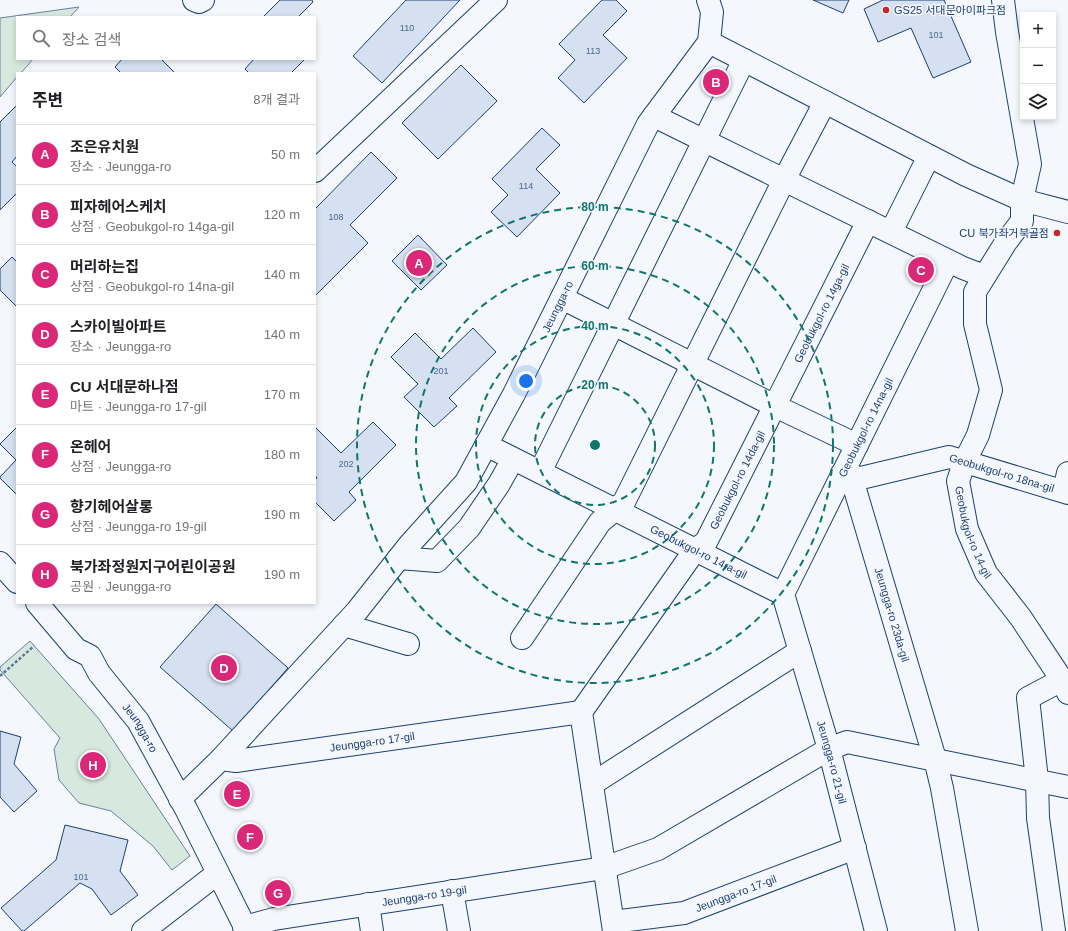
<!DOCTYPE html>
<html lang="ko">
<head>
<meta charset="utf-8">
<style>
	body { margin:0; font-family:Arial,"Noto Sans KR",sans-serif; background:#f2f2f2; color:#202124 }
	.controls { position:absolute; right:12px; top:12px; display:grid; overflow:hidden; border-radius:0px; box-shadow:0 2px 6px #0003 }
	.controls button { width:36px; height:36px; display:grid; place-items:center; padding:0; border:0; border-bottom:1px solid #e0e0e0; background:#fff; color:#202124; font:20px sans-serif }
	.you { position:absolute; left:526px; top:381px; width:14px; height:14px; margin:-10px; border:3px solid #fff; border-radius:50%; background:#1a73e8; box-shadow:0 0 0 6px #1a73e833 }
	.badge { display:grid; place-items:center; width:26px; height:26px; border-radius:50%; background:#db2777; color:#fff; font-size:13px; font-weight:700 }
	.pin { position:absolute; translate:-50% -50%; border:2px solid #fff; box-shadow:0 1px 4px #0006 }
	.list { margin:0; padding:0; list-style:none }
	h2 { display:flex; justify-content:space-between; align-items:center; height:52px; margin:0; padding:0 16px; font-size:17px }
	h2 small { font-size:13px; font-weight:400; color:#757577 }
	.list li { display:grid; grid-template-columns:26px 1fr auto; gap:12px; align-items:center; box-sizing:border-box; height:60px; padding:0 16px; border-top:1px solid #e0e0e0 }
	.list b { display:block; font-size:15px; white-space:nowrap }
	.list p { margin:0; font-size:13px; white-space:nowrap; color:#757577 }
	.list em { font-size:13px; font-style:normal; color:#757577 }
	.icon { flex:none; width:22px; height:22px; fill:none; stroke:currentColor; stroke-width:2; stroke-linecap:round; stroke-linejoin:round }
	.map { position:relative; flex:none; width:1068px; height:931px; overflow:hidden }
	.search { position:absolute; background:#fff; box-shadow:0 2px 6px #0003; left:16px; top:16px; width:300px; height:44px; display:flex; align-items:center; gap:10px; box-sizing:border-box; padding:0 14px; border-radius:0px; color:#757577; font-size:15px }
	.panel { position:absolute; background:#fff; box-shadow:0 2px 6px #0003; left:16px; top:72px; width:300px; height:532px; border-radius:0px }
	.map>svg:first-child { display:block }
</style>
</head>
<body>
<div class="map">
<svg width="1068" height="931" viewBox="0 0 1068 931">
	<rect width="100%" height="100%" fill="#f4f7fb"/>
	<path fill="#d7e8df" stroke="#687fa3" d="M79 7 70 17H17V59H33L21 73H17V77L0 97V18Z
		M30 641 99 719 190 856 172 870 153 846 111 811 79 803 59 780 54 749 60 738 0 670V667Z"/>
	<path fill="#d5e0f0" stroke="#1d3f73" d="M280 0H312L313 2 298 17H263Z
		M406 0H460L382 83 353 56Z
		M602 0H616L627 11 603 35 627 58 584 103 558 78 575 60 559 44Z
		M813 0H849L843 13Z
		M883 0H944L971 62 933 78 911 28 878 42 864 9Z
		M122 59H161L175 73H121L115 67Z
		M254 59H305L291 73H249L245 69Z
		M461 65 497 101 438 159 402 123Z
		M17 105V156L12 162 17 167V193L0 210V122Z
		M542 128 560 145 536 169 560 193 517 237 491 212 508 195 492 179Z
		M371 152 397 178 350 225 368 243 316 295 315 294V209Z
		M418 235 447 265 421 290 392 261Z
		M12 257 17 262V307L0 290V269Z
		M473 328 496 352 449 398 457 406 434 427 404 397 418 384 391 357 415 333 441 359Z
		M373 422 396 445 349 492 356 500 334 521 315 502V480L317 478 315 475V427L341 453Z
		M17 427V495L0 478V477L16 460 0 444Z
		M216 604 288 668 233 731 160 667Z
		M0 731 21 737 14 764 37 791 14 812 0 797Z
		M65 825 128 840 120 871 138 895 111 915 92 889 80 883 24 931H22L1 908 56 860Z"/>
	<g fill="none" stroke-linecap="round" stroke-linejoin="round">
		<defs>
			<g id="minor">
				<path d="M194 0 199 2 203 0"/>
				<path id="s1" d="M1003 0 1007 32 1030 164 1022 200V221L1006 242 975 292V324L991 390 978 435 965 461 958 481 967 529 986 573 1021 618 1062 680 1068 693"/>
				<path d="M709 42 966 175 1022 200 1068 212"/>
				<path d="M654 116 963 268 984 276"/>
				<path d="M315 171 496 0"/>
				<path d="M891 232 929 156"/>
				<path d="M562 298 775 406 857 445"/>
				<path id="s2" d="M486 445 783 594"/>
				<path d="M540 472 744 60"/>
				<path id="s3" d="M842 474 854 486 935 759 942 788 967 931"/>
				<path id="s4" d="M842 474 861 478 949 457 1068 493"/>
				<path d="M1064 491 1068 473"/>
				<path d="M399 558 437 561 469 528 499 484 513 459"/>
				<path id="s5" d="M783 594 948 261"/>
				<path id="s6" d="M783 594 829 749 876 931"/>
				<path d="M344 625 408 644"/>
				<path d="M522 638 600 522 624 502 784 180 825 102"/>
				<path id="s7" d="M581 712 695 550 706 542 868 221"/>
				<path id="s8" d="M221 759 357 611 410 544 466 482 514 394 648 124 709 42 712 12 708 0"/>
				<path d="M592 784 800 651"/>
				<path id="s9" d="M180 799 221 759 236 761 581 712 614 931"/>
				<path d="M452 891 459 931"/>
				<path d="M368 904 372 931"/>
				<path id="s10" d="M613 922 684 913 855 848"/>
				<path id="s11" d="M244 927 274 919 604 868 658 849 829 749 847 742 1068 787"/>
				<path d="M143 931 218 873"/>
				<path d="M1054 931 1038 818 1037 780 1028 698 1062 680"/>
			</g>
			<g id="major">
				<path d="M0 563 17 582"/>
				<path id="s12" d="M37 603 76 649 90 656 99 673 138 721 186 809 247 931"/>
			</g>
		</defs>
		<use href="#minor" stroke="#1d3f73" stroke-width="24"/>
		<use href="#major" stroke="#1d3f73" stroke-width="24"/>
		<path stroke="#5e769c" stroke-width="2.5" stroke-dasharray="3 2" stroke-linecap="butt" d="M0 676 34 646"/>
		<use href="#minor" stroke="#f4f7fb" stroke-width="22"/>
		<use href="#major" stroke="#f4f7fb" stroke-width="22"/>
	</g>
	<g fill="none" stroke="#0f766e" stroke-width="2" stroke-dasharray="7 5">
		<circle cx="595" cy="445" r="60"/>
		<circle cx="595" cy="445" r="119"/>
		<circle cx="595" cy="445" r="179"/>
		<circle cx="595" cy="445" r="238"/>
	</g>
	<g fill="#c62828" stroke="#f4f7fb" stroke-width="1.5">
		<circle cx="886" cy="10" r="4"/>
		<circle cx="1057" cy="233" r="4"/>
	</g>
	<g text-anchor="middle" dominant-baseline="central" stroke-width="3" stroke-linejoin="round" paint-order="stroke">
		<g font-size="9" fill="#4b6792">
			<text x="407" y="28">110</text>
			<text x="936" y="35">101</text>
			<text x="593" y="51">113</text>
			<text x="526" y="186">114</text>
			<text x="336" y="217">108</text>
			<text x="441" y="371">201</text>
			<text x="346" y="464">202</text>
			<text x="81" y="877">101</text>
		</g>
		<g font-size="11" fill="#1d3f73" stroke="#f4f7fb" text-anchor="start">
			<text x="894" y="10">GS25 서대문아이파크점</text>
			<text x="1049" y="233" text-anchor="end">CU 북가좌거북골점</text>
		</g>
		<g font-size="11" fill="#1d3f73" stroke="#f4f7fb">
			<text stroke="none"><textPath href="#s8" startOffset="568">Jeungga-ro</textPath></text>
			<text stroke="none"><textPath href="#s7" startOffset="468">Geobukgol-ro 14ga-gil</textPath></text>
			<text stroke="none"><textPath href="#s5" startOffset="186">Geobukgol-ro 14na-gil</textPath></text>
			<text stroke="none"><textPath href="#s4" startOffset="165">Geobukgol-ro 18na-gil</textPath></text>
			<text stroke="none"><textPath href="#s7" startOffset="281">Geobukgol-ro 14da-gil</textPath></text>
			<text stroke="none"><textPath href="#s1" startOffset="560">Geobukgol-ro 14-gil</textPath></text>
			<text stroke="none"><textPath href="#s2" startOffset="238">Geobukgol-ro 14ra-gil</textPath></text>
			<text stroke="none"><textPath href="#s3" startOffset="151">Jeungga-ro 23da-gil</textPath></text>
			<text stroke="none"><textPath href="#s12" startOffset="164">Jeungga-ro</textPath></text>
			<text stroke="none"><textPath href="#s9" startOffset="210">Jeungga-ro 17-gil</textPath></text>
			<text stroke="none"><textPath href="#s6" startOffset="175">Jeungga-ro 21-gil</textPath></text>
			<text stroke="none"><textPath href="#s10" startOffset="127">Jeungga-ro 17-gil</textPath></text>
			<text stroke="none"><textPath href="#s11" startOffset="183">Jeungga-ro 19-gil</textPath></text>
		</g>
	</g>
	<circle cx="595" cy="445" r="6" fill="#0f766e" stroke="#f4f7fb" stroke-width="2"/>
	<g font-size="12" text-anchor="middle" font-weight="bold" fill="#0f766e" stroke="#f4f7fb" stroke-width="3" stroke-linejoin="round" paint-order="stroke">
		<text x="595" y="211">80 m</text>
		<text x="595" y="270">60 m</text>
		<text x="595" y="330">40 m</text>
		<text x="595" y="389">20 m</text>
	</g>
</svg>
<div class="controls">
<button>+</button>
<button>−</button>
<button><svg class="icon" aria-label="layers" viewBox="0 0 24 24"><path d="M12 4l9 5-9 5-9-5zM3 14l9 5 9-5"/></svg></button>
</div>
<div class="you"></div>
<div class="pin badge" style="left:419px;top:263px">A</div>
<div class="pin badge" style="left:716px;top:82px">B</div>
<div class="pin badge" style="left:921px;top:270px">C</div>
<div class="pin badge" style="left:224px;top:668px">D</div>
<div class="pin badge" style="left:237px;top:794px">E</div>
<div class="pin badge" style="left:250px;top:837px">F</div>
<div class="pin badge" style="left:278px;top:893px">G</div>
<div class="pin badge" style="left:93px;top:765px">H</div>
<div class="search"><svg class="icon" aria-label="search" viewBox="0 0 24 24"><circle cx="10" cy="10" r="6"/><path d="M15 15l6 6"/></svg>장소 검색</div>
<section class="panel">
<h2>주변<small>8개 결과</small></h2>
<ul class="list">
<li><span class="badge">A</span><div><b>조은유치원</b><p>장소 · Jeungga-ro</p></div><em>50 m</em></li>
<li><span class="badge">B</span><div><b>피자헤어스케치</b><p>상점 · Geobukgol-ro 14ga-gil</p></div><em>120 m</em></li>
<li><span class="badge">C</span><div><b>머리하는집</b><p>상점 · Geobukgol-ro 14na-gil</p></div><em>140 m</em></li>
<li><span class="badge">D</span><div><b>스카이빌아파트</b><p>장소 · Jeungga-ro</p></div><em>140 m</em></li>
<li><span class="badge">E</span><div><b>CU 서대문하나점</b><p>마트 · Jeungga-ro 17-gil</p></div><em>170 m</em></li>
<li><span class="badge">F</span><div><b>온헤어</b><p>상점 · Jeungga-ro</p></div><em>180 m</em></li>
<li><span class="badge">G</span><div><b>향기헤어살롱</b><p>상점 · Jeungga-ro 19-gil</p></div><em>190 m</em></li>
<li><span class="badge">H</span><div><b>북가좌정원지구어린이공원</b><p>공원 · Jeungga-ro</p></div><em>190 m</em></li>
</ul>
</section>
</div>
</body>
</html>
